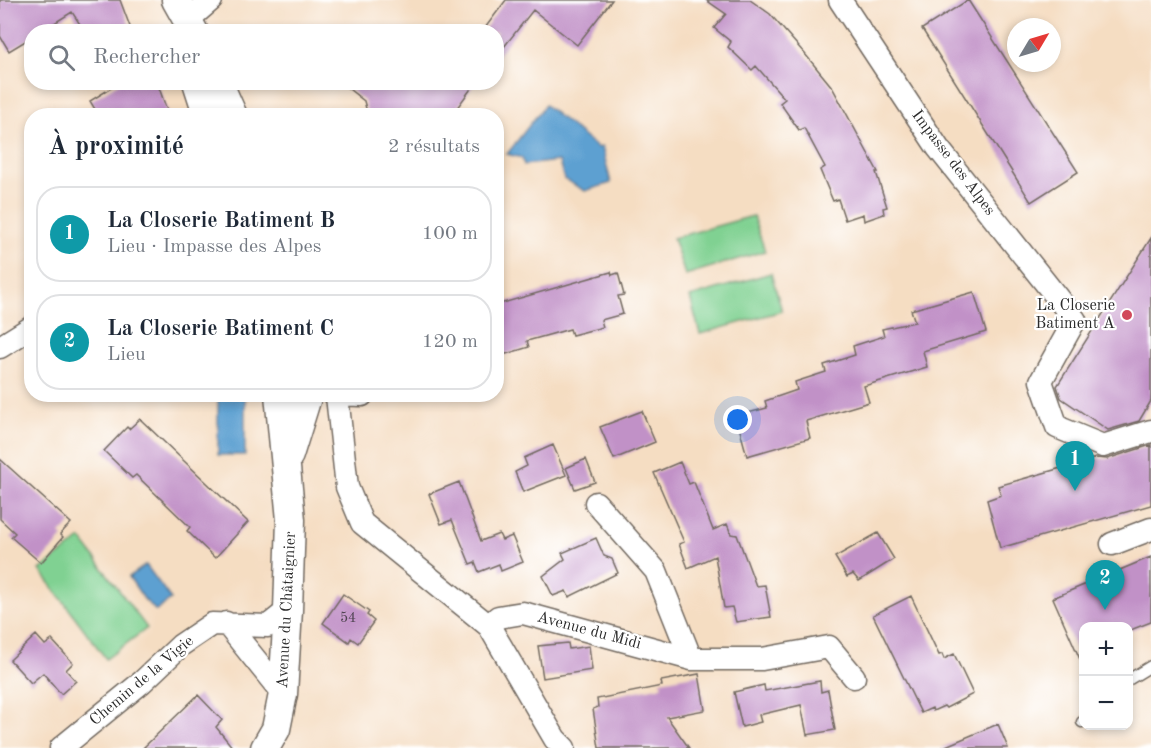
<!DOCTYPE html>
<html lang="fr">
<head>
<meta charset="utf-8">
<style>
	body { margin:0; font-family:"Old Standard TT",serif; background:#f2f2f3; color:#1f2937 }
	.controls { position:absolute; right:18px; bottom:18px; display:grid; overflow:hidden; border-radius:12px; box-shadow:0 3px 9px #0003 }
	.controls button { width:54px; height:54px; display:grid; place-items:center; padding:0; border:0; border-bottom:2px solid #e0e1e3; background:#fff; color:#1f2937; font:30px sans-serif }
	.compass { position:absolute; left:1007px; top:18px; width:54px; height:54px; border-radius:50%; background:#fff; box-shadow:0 3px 9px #0003; rotate:52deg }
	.you { position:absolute; left:738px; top:420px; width:21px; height:21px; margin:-15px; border:4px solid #fff; border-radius:50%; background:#1a73e8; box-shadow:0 0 0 9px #1a73e833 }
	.badge { display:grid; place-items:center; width:39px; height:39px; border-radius:50%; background:#db2777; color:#fff; font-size:20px; font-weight:700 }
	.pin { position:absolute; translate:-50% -50px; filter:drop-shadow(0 2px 3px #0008) }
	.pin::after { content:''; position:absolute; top:32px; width:21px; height:18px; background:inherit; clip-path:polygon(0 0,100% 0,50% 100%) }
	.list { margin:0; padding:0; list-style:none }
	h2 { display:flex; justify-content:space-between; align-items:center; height:78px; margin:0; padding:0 24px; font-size:26px }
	h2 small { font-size:20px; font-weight:400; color:#747a83 }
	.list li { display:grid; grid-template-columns:39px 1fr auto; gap:18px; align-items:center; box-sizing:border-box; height:96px; margin:0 12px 12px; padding:0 12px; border:2px solid #e0e1e3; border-radius:24px }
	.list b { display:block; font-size:22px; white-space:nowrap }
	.list p { margin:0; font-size:20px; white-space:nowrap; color:#747a83 }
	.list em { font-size:20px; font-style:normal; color:#747a83 }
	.icon { flex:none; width:33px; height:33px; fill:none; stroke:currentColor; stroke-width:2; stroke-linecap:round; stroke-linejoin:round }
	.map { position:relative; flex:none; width:1151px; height:748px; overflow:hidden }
	.search { position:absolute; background:#fff; box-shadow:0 3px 9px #0003; left:24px; top:24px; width:480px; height:66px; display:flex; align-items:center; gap:15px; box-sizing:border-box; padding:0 21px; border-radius:24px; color:#747a83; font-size:22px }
	.panel { position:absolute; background:#fff; box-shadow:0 3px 9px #0003; left:24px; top:108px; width:480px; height:294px; border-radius:24px }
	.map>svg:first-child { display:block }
</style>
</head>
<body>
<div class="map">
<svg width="1151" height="748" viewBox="0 0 1151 748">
	<rect width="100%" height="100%" fill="#fff"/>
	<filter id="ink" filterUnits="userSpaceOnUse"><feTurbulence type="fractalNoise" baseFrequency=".0167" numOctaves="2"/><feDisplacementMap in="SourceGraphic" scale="12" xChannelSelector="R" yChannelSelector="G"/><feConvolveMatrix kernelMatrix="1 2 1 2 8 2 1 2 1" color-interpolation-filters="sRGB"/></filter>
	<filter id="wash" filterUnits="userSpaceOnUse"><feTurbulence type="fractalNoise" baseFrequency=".008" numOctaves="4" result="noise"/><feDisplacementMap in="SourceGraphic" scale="24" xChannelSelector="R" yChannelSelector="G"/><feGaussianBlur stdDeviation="1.35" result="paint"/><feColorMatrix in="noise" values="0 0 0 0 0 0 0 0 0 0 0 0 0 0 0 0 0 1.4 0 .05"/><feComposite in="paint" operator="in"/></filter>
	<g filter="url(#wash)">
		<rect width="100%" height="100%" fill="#f5ddc2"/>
		<path fill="#80d192" stroke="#567e5e" stroke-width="1.5" d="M753 216 765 251 685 275 673 238Z
			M771 273 782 311 700 334 690 297Z
			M81 539 147 628 106 659 40 570Z"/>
		<path fill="#5da0d1" stroke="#44667e" stroke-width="1.5" d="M545 105 598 148 602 147 611 183 585 191 564 179 559 161 524 165 522 158 507 154Z
			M218 395H245V455H218Z
			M146 565 171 599 156 611 144 599 129 577Z"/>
		<g id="blocks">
			<path fill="#c191c7" d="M0 0H120L132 32H85L72 12 40 32H32V37L9 51 0 36Z
				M506 0H612L577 45 533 10 496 57V32H482Z
				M706 0H750L770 14 805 54 832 87 878 172H876L887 207 883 208 884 214 864 221 863 214 845 220 838 199 833 201 820 170 825 167 804 128 799 130 780 103 785 99 756 66 752 70 728 47 731 42 714 28 726 14Z
				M968 0 1078 172 1031 202 922 29Z
				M121 82H157L169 116H99L90 101Z
				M340 82H476L451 116H368L364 101Z
				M1151 238V401L1139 421 1108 430 1061 398 1057 386Z
				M611 272 612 275 618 273 624 295 618 296 623 314 601 320 603 327 572 335 570 329 527 341 529 347 496 357V305Z
				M974 292 986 332 923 351 927 367 864 386 869 402 806 421 810 438 747 456 736 416 767 408 765 401 797 390 795 382 826 372 824 365 855 355 853 346 884 336 882 329 915 322 911 310Z
				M642 411 655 442 614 459 600 427Z
				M140 419 248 522 215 558 187 531 190 527 136 475 132 478 104 451 127 427 129 429Z
				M553 445 566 475 523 492 515 472 527 466 524 458Z
				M1151 445V505L1000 548 987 500 1001 495 998 486 1096 458 1107 459Z
				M0 459 71 523 60 534 63 537 41 563 11 537 15 533 0 519Z
				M586 459 595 482 575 489 566 468Z
				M680 462 689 484 694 482 713 530 727 524 731 534 737 535 756 586 765 585 771 617 736 622 732 607 724 608 715 556 688 568 679 544 684 542 654 473Z
				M459 482 481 541 499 534 502 540 512 536 523 562 501 571 499 564 479 572 475 562 470 564 452 520 441 524 429 494Z
				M878 533 894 559 859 581 853 574 847 577 835 557Z
				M596 538 604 556 612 559 618 573 569 597 566 591 553 596 543 576 565 559 562 553Z
				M1151 557V622L1128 631V627H1083V666L1053 598Z
				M343 594 369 612 367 615 374 621 358 643 351 638 349 642 323 623Z
				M911 596 939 655 942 654 944 659 954 654 973 694 946 708 944 706 933 711 932 708 921 713 873 615Z
				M36 635 45 645 52 640 73 663 66 670 76 681 61 694 43 673 31 683 10 660Z
				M568 643 569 649 589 646 592 670 543 678 538 646Z
				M699 674 705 710 667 717 689 748H599L593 709 598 707 597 699 662 686 661 681Z
				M820 681 821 692 828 690 835 730 807 735 801 705 759 715 761 722 742 727 734 692 764 685 765 691Z
				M198 695 222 720 216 727 233 748H143Z
				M998 724 1008 748H941Z"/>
		</g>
	</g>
	<g filter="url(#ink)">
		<use href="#blocks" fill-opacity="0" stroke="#726960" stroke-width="1.5"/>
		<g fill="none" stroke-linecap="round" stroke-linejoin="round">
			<defs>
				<path id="service" d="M1128 680 1151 666
					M1082 722 1084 721"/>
				<path id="minor" d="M840 0 938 148 1075 320 1041 381 1057 427 1103 446 1151 431
					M189 19 211 0
					M0 347 32 327
					M334 394 362 395
					M337 396 347 487 362 523 489 626 555 739 564 748
					M596 503 656 571 691 659
					M1112 544 1151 529
					M226 623 283 694
					M489 626 498 617 523 613 691 659H762L829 647 854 677
					M61 748 142 682 181 645 212 624 268 626 288 610"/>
				<path id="tertiary" d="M176 0 194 32
					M197 82 208 116
					M218 82 233 116
					M289 455 308 394
					M265 748 276 729 283 694 288 610 291 520 279 394"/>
			</defs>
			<use href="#service" stroke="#726960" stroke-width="13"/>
			<use href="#minor" stroke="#726960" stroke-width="25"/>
			<use href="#tertiary" stroke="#726960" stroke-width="31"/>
			<use href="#service" stroke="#fff" stroke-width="10"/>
			<use href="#minor" stroke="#fff" stroke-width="22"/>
			<use href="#tertiary" stroke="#fff" stroke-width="28"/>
		</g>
	</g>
	<circle fill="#d1495b" stroke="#fff" stroke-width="2" cx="1127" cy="315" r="6"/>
	<g text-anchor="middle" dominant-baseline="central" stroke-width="4.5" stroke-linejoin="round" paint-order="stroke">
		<g font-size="14" fill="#504452">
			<text x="348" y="618">54</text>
		</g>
		<g font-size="16" fill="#2b2b2b" stroke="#fff">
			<text transform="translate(953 163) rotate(53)">Impasse des Alpes</text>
			<text transform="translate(287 610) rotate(-87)">Avenue du Châtaignier</text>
			<text transform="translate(589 631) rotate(15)">Avenue du Midi</text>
			<text transform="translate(142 681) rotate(-40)">Chemin de la Vigie</text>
		</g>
		<g font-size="16" fill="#2b2b2b" stroke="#fff" text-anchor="end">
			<text x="1115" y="306">La Closerie<tspan x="1115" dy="18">Batiment A</tspan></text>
		</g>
	</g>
</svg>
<div class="controls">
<button>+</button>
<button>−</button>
</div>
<svg class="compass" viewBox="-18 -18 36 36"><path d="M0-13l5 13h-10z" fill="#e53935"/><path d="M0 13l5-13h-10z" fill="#747a83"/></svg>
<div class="you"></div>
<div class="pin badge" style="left:1075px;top:491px;background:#0f9aa8">1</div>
<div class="pin badge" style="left:1105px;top:610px;background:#0f9aa8">2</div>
<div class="search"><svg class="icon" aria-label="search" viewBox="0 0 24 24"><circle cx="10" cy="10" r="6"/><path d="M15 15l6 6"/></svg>Rechercher</div>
<section class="panel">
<h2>À proximité<small>2 résultats</small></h2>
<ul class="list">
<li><span class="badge" style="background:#0f9aa8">1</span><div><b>La Closerie Batiment B</b><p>Lieu · Impasse des Alpes</p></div><em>100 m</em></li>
<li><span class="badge" style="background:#0f9aa8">2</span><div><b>La Closerie Batiment C</b><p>Lieu</p></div><em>120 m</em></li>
</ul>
</section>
</div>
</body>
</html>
